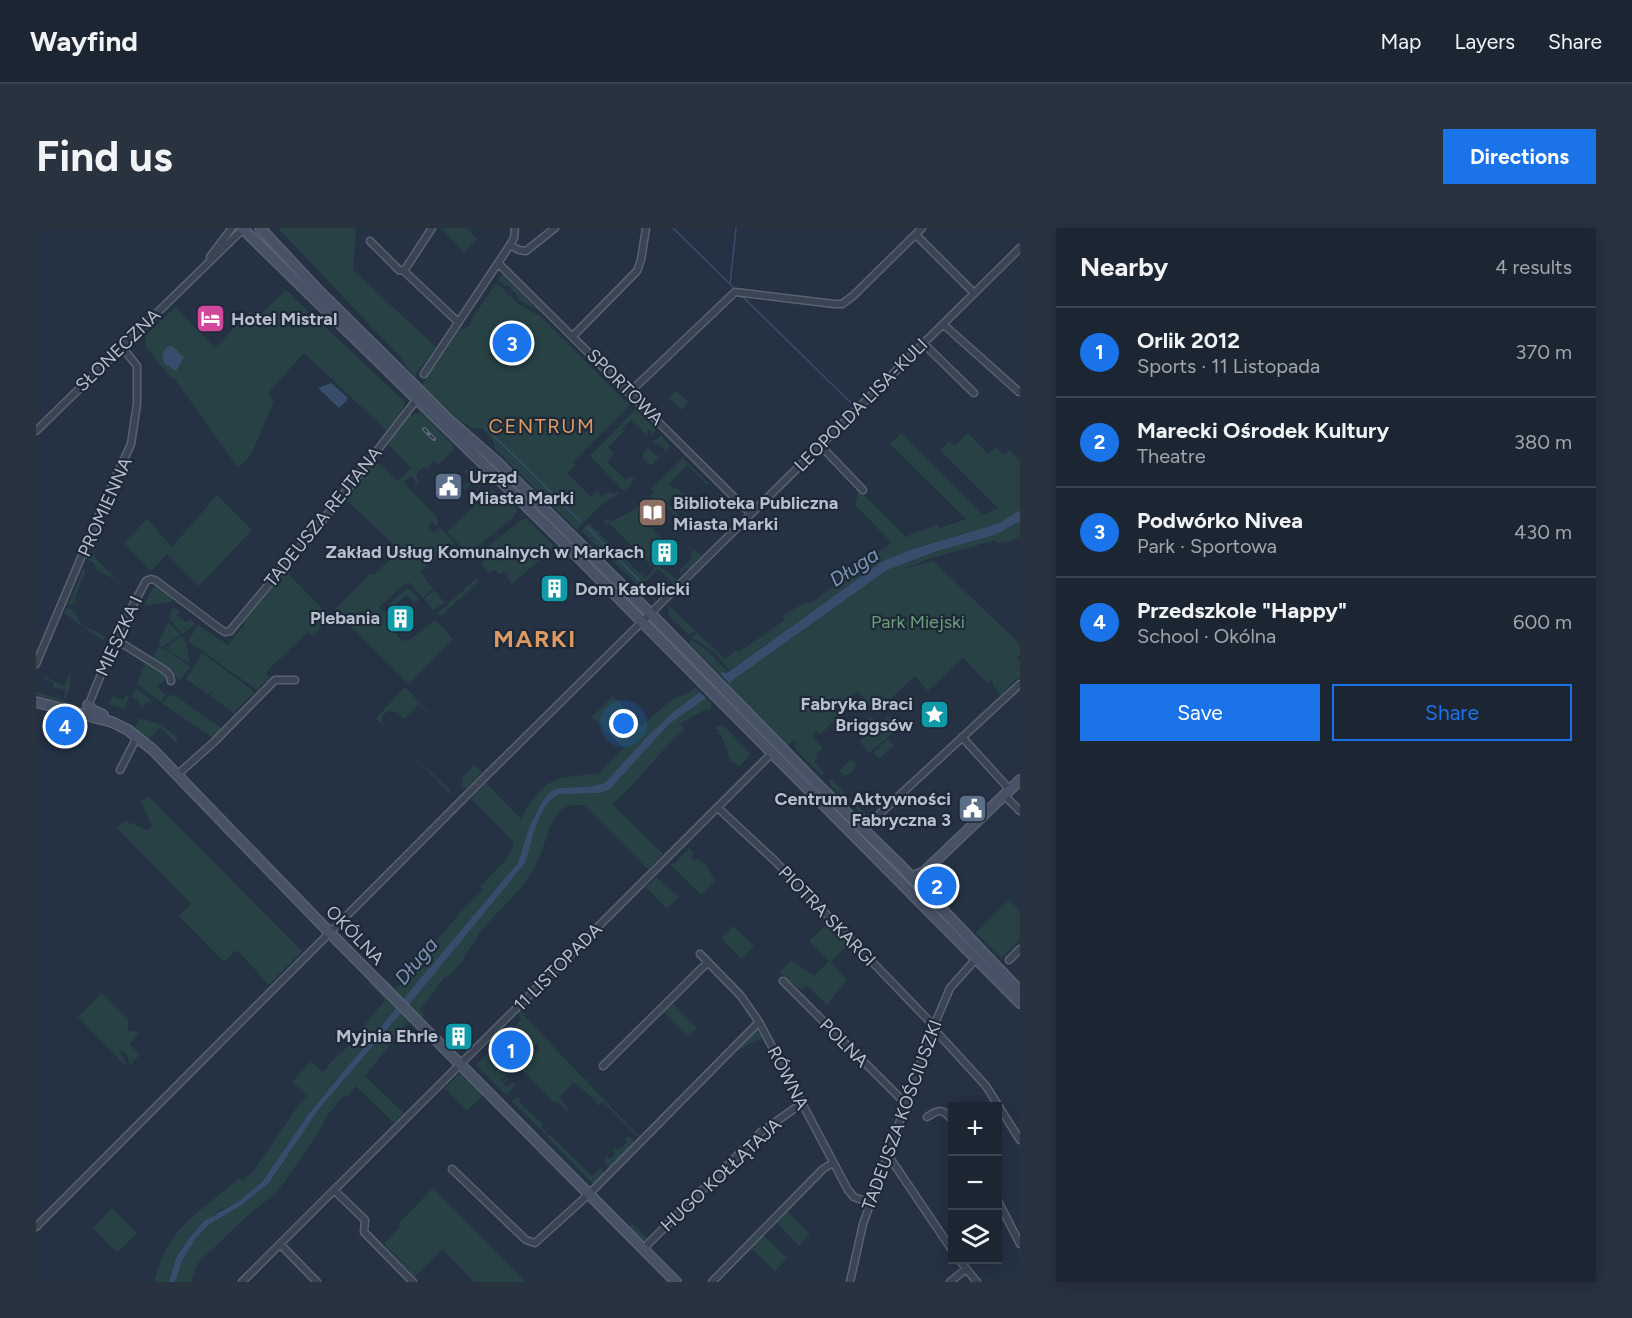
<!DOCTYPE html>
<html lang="en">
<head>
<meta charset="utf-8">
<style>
	body { margin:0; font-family:Figtree,sans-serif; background:#29323f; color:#f1f3f6 }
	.controls { position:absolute; right:18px; bottom:18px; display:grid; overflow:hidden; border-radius:0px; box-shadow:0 3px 15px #0003 }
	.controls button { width:54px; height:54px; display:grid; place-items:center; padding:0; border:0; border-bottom:2px solid #3a434e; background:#1c2633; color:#f1f3f6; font:30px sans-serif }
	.you { position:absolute; left:588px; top:496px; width:21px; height:21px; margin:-15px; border:4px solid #fff; border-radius:50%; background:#1a73e8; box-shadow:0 0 0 9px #1a73e833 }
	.badge { display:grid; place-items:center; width:39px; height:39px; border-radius:50%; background:#1a73e8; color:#fff; font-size:20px; font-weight:700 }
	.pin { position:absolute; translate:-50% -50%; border:3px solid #fff; box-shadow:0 2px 6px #0006 }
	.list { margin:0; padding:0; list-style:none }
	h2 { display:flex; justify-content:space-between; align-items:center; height:78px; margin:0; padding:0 24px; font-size:26px }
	h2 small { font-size:20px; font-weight:400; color:#a0a5ac }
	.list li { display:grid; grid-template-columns:39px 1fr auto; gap:18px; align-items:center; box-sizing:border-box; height:90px; padding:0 24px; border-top:2px solid #3a434e }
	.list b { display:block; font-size:22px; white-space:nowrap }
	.list p { margin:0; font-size:20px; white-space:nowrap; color:#a0a5ac }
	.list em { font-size:20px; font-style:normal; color:#a0a5ac }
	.actions { display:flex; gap:12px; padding:18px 24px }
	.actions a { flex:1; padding:14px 0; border:2px solid #1a73e8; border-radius:0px; text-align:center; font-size:21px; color:#1a73e8 }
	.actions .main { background:#1a73e8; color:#fff }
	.icon { flex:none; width:33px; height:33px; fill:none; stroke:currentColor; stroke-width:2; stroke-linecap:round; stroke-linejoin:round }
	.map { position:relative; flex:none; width:984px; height:1054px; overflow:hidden; border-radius:0px }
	header { display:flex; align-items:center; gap:36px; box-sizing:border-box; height:84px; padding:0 30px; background:#1c2633; border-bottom:2px solid #3a434e }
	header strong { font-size:28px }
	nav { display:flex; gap:33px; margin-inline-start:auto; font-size:21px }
	.intro { display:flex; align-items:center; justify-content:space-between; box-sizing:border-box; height:144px; padding:0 36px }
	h1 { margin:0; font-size:42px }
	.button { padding:15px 27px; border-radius:0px; background:#1a73e8; color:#fff; font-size:21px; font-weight:700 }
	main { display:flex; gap:36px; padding:0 36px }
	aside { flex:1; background:#1c2633; border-radius:0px; box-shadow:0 3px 15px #0003 }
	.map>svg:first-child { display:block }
</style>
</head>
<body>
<header>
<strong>Wayfind</strong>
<nav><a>Map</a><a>Layers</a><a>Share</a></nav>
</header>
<div class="intro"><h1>Find us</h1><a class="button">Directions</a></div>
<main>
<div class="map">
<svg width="984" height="1054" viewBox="0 0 984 1054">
	<rect width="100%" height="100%" fill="#253244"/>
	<path fill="#274145" d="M242 0H320L317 42 400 119 379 148 371 140 366 131Z
		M405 0H431L441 11 428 24Z
		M468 46 501 82 483 72V69L471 57 469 58 463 52V48Z
		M459 57H463L481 75 504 88 588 172 595 176 537 234 540 237 531 245 555 269 562 262 565 268 575 264 578 266 581 264 583 265 564 278 541 302 459 221C459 213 451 204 444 200L437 201 422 191 386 157 406 124 408 125 423 102 433 98C438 85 450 71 459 57Z
		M250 62 369 174C366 185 358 194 350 202L268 125 232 165 238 173 215 227 202 240 138 150 136 151 109 118 110 107 139 79 179 120 214 83 221 90Z
		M640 162 652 174 646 182 633 170Z
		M600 181 620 202 615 207V203L612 202 611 205 613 207H610L595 192 586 201 592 207 587 204 572 219 578 225 571 234 590 252 594 248 597 251 601 248 594 256 595 258 588 263 580 256 582 253 579 254 554 228Z
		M384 184 417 217 418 222 402 237 399 233 390 241 388 239 382 244 380 249 384 254 382 256H377L380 253 376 248 367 254 401 289 403 295 400 298 396 294 392 299 398 305 404 299 419 315 384 343 397 361 387 370 374 355H370L343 379 346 383 353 385 351 386 357 392 358 397H362L355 400 366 413 375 411 398 393 402 394 417 411 373 456 298 382 335 345 338 347 364 322 308 270 339 232 362 253 375 240 352 216 373 188Z
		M415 200 454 233 598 373 597 375Z
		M865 205 947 287 962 280 904 222 913 213 918 218 932 205 952 226 960 219 967 227 973 222 984 232V308L975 313 961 315 960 312 892 331 868 341 897 333 984 416V425L981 431 984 433V449L974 456 964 470 936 495 934 494 965 467 957 458V454L955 452 951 455 927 430 892 463 879 448 846 479 841 474 835 480 822 463 815 469 816 473 809 480 805 478 799 483 803 487 785 506 781 503 776 508 787 520 780 526 782 529 778 534 789 545 786 548 761 523 758 518 761 516 758 512 750 518 691 455 851 342 901 323 959 307 957 298 874 322 845 334 694 443 677 423 656 410 661 405 658 403 653 407 633 388 632 377 689 431 700 422 703 424 749 392 747 388 771 373 774 376 809 349 808 347 819 338 823 343 830 340 843 327 841 325 856 315 819 277 823 262 871 310 875 306 901 297 904 300 930 291 854 216Z
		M625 207 634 218 615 238 607 230V225L612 220 622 229 629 222 622 215 619 217 617 215Z
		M647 230 673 256 671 257 651 237 633 256 638 261 640 260 648 266 645 269 641 265 631 275 645 290 649 287 650 293 646 295 622 271 609 282H605L606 286 601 291 609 299 614 300 617 295 619 297 616 301 629 314 612 330C622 340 633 342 641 353L635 359 636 354 622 341 606 357 621 372 619 373 545 303 553 295 560 303H564L563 305 587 329 591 327 589 331 604 346 608 343 606 347 609 350 619 340 616 337 612 339 614 336 599 321 595 323 597 319 573 295 569 298 568 294 572 290 574 294 601 280 600 276 603 279 618 265 615 261Z
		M435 238 444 248 438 253 435 251 437 254 428 262 426 259 435 251 428 244Z
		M456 261C464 269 473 273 481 281V286L479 285 477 290 437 322 434 319H425L411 304Z
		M181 267 216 302 163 358 131 326 115 343 88 315 111 291 136 319Z
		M486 291H491L519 319 476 356 471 349 474 336 471 346 468 343 463 347 458 341 453 345 446 337 449 321Z
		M55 312H58L53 323 95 367 80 352 60 341 58 335 48 330Z
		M654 318 655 319 650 323 653 327 658 322 666 328 656 338 654 336 655 339 652 342 650 340 646 344 647 346 642 344 656 330 649 323Z
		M47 341 50 342 38 372 41 374 35 377 31 375 30 371 34 373Z
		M250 343 295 390 277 408 272 404 232 442 230 445 233 449 232 455 229 453 221 462 152 413 162 397 192 417 209 396 207 394Z
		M441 350 443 353 406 387 401 386Z
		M122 358 137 370 135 374 107 378 117 360Z
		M370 361 375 362 384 372 378 375 371 367 354 382 352 379 354 375Z
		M398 362 407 373H411L397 382 388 371Z
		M137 379 143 383 141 387 151 395 154 391 160 396 146 406 133 390Z
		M30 380 39 384 45 397 69 408 67 413 28 385Z
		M132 394 145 407 126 419 122 417Z
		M146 408 150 414 154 436 129 420Z
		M655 412 672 423 692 444 685 443V447L653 415Z
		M122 419 136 425 154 439 144 452 117 431Z
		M166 425 219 464 198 483 200 487 174 468 178 461 172 466 150 451Z
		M110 432 129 446 130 451 121 459 130 467 125 474 101 456Z
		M34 446V459L28 473 39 476V478L0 467V464L27 472 30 462 17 459 18 455 7 450V448L28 458Z
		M369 459 392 483 391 484 383 476 368 491 360 484 352 483 347 487 346 495 381 531 414 562 416 568 340 490Z
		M659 459 676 476 674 482 670 481 644 496 649 501C622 524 603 554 576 576L627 626 612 641 549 578C539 576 530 576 523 584 510 599 509 622 499 639 485 664 461 684 442 706L443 707 427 729 428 731 413 748 409 749 384 782 389 788 387 790C375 782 351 762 347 749L360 761 424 685 447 662 444 659 473 628 478 614 435 571 450 555 485 591C508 551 516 549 562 546L588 520 556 489 577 468 606 498C616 489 626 479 638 471 645 467 653 466 659 459Z
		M99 460 117 473 115 475 111 474 104 485 107 478 103 476V472L96 470Z
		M79 463 78 469 87 472 90 467 93 469 88 481 73 476Z
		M136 465 186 501 178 508H174L126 475 131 469 136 468Z
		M835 488 840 494 827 505 822 499Z
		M852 489 862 501 833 525 823 513Z
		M104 490 125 497 142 510 139 514 124 499 113 512 98 500Z
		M686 496 715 526 704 538 694 533 686 509 681 505 683 503 679 500Z
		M852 511 858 518 843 531 837 525Z
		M814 532 819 533 820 538 814 546 807 548 804 542Z
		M438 537 446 544 431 560 424 559 427 553 425 551Z
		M794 550 833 589 828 588 793 556Z
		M113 569 266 723 233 757 201 722 188 734 143 688 155 676 81 600 89 593 111 602 116 598 104 573Z
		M653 620 658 625 655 629 659 633 661 630 667 634V636L669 635 679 653 665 667 634 636 639 635Z
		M621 649 643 669 631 681 610 659Z
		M973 672 984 683V712L965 730 940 705Z
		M793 694 813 715 795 734 811 752 791 777 770 757 765 762 743 744 755 732 778 748 793 733 773 713Z
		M697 698 718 718 705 731 685 710Z
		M334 753 361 779 271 888 227 953 203 973 183 983 160 1001 153 1009 140 1030 133 1054H118C133 996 162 987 203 950L206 953 217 944 263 876 271 868 256 854 275 833 287 844 304 824 306 825 349 772 332 754Z
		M66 765 92 791V803H98L103 806 93 816 104 827 94 837V841L102 850C89 838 98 832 86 823L84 824 90 835 89 837 42 789Z
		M636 775 661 800 652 809 627 784Z
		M484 783 550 853 561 843 551 854 603 908 602 909 567 874 562 878 560 873 538 854 523 869 534 882 531 883 523 875 517 873 484 840 503 820 501 816 465 852 467 854 472 849 473 850 468 856 471 859 477 854 479 857 471 868 440 837 485 792 482 785Z
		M366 784 379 799 375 795H371L360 806 361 808 329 848 368 885 358 895 320 858 311 869 308 867 287 893 288 895 264 932 240 965 210 989 161 1036 155 1054H139L146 1033 160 1010 172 997 206 977 232 956 283 881Z
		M720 801 727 809 724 813 721 812 701 823 700 820Z
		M424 845 447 867 431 883 409 860Z
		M496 858 482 873 507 896 505 898 511 904 509 906 475 873 482 869 483 870Z
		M513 906 556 948 565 940 569 947 561 955H556L513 911 511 908Z
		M590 909H595L599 916 575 940 568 936 569 929 571 928 574 931 579 926 576 922 579 920 582 922 591 914 589 911Z
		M397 960 490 1054H438L406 1021 379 1049 348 1016 364 999 362 996Z
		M76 980 101 1005 83 1023H79L57 1000Z
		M751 983 774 1006 763 1018 740 994Z
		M635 985 636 989 611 1013 605 1012 593 1000 596 996 611 1011Z
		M727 1007 751 1030 739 1043 715 1020Z"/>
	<path fill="#384c6c" d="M135 117 148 129 140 143 129 136 126 127 130 120Z
		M295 155 311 169V172L303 180 282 160Z
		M984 282V293L959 307 901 323 851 342 697 452 694 456 685 447V443L690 445 694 443 845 334 874 322 964 295Z
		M664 464 670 470 633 496 573 562 563 565 523 566C500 578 497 613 489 635L372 778 367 773 374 763 482 635 494 597 507 573 515 563 524 560 553 559 569 555 609 511 636 485Z
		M361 779 366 784 283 881 232 956 206 977 172 997 160 1010 146 1033 139 1054H133L140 1030 153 1010 168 993 203 973 227 953 271 888Z"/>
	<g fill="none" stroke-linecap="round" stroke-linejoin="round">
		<path stroke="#384c6c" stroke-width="1.5" d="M637 0 697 59
			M694 56 700 0
			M705 67 815 175
			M449 199 545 294
			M551 299 606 355"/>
		<defs>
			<path id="street" d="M396 0 368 43 422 94
				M878 8 882 9 938 65
				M334 13 363 42 368 43
				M474 17 478 10 479 0
				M174 29 196 0
				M462 35 715 286
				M907 96 983 164
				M537 108 601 43 605 32 610 0
				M887 115 938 165
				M388 146 474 17 483 22 490 23 519 0
				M594 164 699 64 798 76H806L817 68 886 0
				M0 203 208 0
				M784 217 827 262
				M79 411 130 443 134 448 135 453
				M0 436 72 266 95 216 101 176V138L86 119
				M52 478 82 405 110 353 115 351 119 352 184 401 189 404 194 403 299 277 381 171
				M926 509 974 562
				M84 542 101 509
				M141 547 178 514 239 452H259
				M968 567 984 583
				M682 580 739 633 898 798
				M838 591 984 456
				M664 726 705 768 723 794 812 962 818 969 834 975
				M973 732 984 721
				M747 753 869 875
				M897 800 950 858 984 912
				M567 838 672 734
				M891 889C904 881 906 880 916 892
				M852 927 916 1022
				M416 941 490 1012 499 1015 553 966 723 794
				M298 962 329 992 328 1004 377 1054
				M962 973 984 1016
				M0 999 450 548 984 20
				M244 1016 281 1054
				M607 1021 725 904 765 876
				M923 1032 941 1054
				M206 1054 736 525
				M676 1054 787 941 797 935
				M814 1054 827 996 897 800 914 760 940 731
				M914 1054 930 1041"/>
			<path id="secondary" d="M206 0 528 315 984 775
				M224 0 283 63 377 156 413 192 462 235 614 385 781 556 863 636 984 763
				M0 474 76 494 92 502 117 522 293 704 640 1054
				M52 477 56 482 67 487
				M875 649 888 644 984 552"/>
		</defs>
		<use href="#street" stroke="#586270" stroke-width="9"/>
		<use href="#secondary" stroke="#586270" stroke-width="12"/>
		<use href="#street" stroke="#3a4453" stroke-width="6"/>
		<use href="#secondary" stroke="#475266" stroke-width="9"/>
		<defs>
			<path id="rail" d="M388 201 398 211"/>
		</defs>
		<use href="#rail" stroke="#5b687a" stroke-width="4"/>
		<use href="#rail" stroke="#1e2938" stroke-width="1.5" stroke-dasharray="4.5" stroke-linecap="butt"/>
	</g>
	<defs>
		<symbol id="hotel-square" viewBox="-11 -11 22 22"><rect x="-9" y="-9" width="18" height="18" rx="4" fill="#d1479c" stroke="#1e2938"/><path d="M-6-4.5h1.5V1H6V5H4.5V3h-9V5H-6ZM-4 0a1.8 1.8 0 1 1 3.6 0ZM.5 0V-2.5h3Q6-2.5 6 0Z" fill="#fff"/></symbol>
		<symbol id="civic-square" viewBox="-11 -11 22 22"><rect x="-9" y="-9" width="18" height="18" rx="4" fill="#5c6f8a" stroke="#1e2938"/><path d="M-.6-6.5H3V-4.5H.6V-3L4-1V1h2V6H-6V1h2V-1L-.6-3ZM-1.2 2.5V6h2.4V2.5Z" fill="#fff"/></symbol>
		<symbol id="library-square" viewBox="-11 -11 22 22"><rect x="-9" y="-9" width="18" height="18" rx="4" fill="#8d6e63" stroke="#1e2938"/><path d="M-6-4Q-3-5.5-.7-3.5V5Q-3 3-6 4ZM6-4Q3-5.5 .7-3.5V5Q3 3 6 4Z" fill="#fff"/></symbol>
		<symbol id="building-square" viewBox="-11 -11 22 22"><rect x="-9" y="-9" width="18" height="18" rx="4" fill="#0f9aa8" stroke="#1e2938"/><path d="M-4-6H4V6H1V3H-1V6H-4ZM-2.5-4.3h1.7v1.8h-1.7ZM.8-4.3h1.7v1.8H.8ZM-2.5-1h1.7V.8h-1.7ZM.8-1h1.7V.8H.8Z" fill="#fff"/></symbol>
		<symbol id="sight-square" viewBox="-11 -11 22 22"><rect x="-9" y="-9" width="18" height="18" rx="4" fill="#0f9aa8" stroke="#1e2938"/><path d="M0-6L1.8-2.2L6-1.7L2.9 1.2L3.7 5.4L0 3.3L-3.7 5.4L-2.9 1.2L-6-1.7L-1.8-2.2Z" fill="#fff"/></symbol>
	</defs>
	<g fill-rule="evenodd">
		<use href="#hotel-square" x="158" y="74" width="33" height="33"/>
		<use href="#civic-square" x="396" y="242" width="33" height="33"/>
		<use href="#library-square" x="600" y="268" width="33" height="33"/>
		<use href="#building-square" x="612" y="308" width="33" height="33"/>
		<use href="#building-square" x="502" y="344" width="33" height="33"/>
		<use href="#building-square" x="348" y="374" width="33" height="33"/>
		<use href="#sight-square" x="882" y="470" width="33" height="33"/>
		<use href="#civic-square" x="920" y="564" width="33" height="33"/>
		<use href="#building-square" x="406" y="792" width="33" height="33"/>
	</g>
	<g text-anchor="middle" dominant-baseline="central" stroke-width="4.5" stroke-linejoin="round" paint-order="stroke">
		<g font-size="18" font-weight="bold" fill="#b7bfcd" stroke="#1e2938" text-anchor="end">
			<text x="195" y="91" text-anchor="start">Hotel Mistral</text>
			<text x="433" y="249" text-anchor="start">Urząd<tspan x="433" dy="21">Miasta Marki</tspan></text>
			<text x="637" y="275" text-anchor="start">Biblioteka Publiczna<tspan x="637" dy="21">Miasta Marki</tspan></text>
			<text x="608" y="324">Zakład Usług Komunalnych w Markach</text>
			<text x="539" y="361" text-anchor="start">Dom Katolicki</text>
			<text x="344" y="390">Plebania</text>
			<text x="877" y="476">Fabryka Braci<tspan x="877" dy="21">Briggsów</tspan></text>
			<text x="915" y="571">Centrum Aktywności<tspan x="915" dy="21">Fabryczna 3</tspan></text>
			<text x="402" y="808">Myjnia Ehrle</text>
		</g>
		<g font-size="18" fill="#b7bfcd" stroke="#1e2938">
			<text transform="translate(82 122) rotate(-44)">SŁONECZNA</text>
			<text transform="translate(589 159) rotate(45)">SPORTOWA</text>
			<text transform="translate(825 177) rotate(-45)">LEOPOLDA LISA-KULI</text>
			<text transform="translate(69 279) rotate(-66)">PROMIENNA</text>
			<text transform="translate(287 289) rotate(-51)">TADEUSZA REJTANA</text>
			<text transform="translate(83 408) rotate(-65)">MIESZKA I</text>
			<text transform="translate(791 688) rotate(46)">PIOTRA SKARGI</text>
			<text transform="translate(319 707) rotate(46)">OKÓLNA</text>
			<text transform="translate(522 739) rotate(-45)">11 LISTOPADA</text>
			<text transform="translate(808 815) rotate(45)">POLNA</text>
			<text transform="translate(752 850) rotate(63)">RÓWNA</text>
			<text transform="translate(866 887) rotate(-70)">TADEUSZA KOŚCIUSZKI</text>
			<text transform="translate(685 947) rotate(-43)">HUGO KOŁŁĄTAJA</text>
		</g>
		<g font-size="18" fill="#6c9f79" stroke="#1e2938">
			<text x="882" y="394">Park Miejski</text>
		</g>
		<g font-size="20" letter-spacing="1.5" fill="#dc9962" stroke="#1e2938">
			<text x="506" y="198">CENTRUM</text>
		</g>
		<g font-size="20" font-style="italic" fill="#7c94b6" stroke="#1e2938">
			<text transform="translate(818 339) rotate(-33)">Długa</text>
			<text transform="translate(380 733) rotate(-50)">Długa</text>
		</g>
		<g font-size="24" font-weight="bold" letter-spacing="1.5" fill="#dc9962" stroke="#1e2938">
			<text x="499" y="410">MARKI</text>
		</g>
	</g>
</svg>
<div class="controls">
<button>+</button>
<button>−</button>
<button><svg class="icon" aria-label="layers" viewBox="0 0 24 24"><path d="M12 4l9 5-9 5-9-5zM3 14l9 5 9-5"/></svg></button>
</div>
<div class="you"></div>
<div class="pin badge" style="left:475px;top:822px">1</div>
<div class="pin badge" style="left:901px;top:658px">2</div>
<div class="pin badge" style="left:476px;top:115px">3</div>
<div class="pin badge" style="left:29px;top:498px">4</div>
</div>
<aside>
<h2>Nearby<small>4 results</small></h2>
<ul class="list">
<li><span class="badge">1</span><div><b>Orlik 2012</b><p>Sports · 11 Listopada</p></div><em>370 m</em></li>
<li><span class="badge">2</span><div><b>Marecki Ośrodek Kultury</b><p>Theatre</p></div><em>380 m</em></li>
<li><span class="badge">3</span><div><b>Podwórko Nivea</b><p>Park · Sportowa</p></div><em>430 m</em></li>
<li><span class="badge">4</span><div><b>Przedszkole &quot;Happy&quot;</b><p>School · Okólna</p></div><em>600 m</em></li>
</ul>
<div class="actions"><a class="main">Save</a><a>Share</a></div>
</aside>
</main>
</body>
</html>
